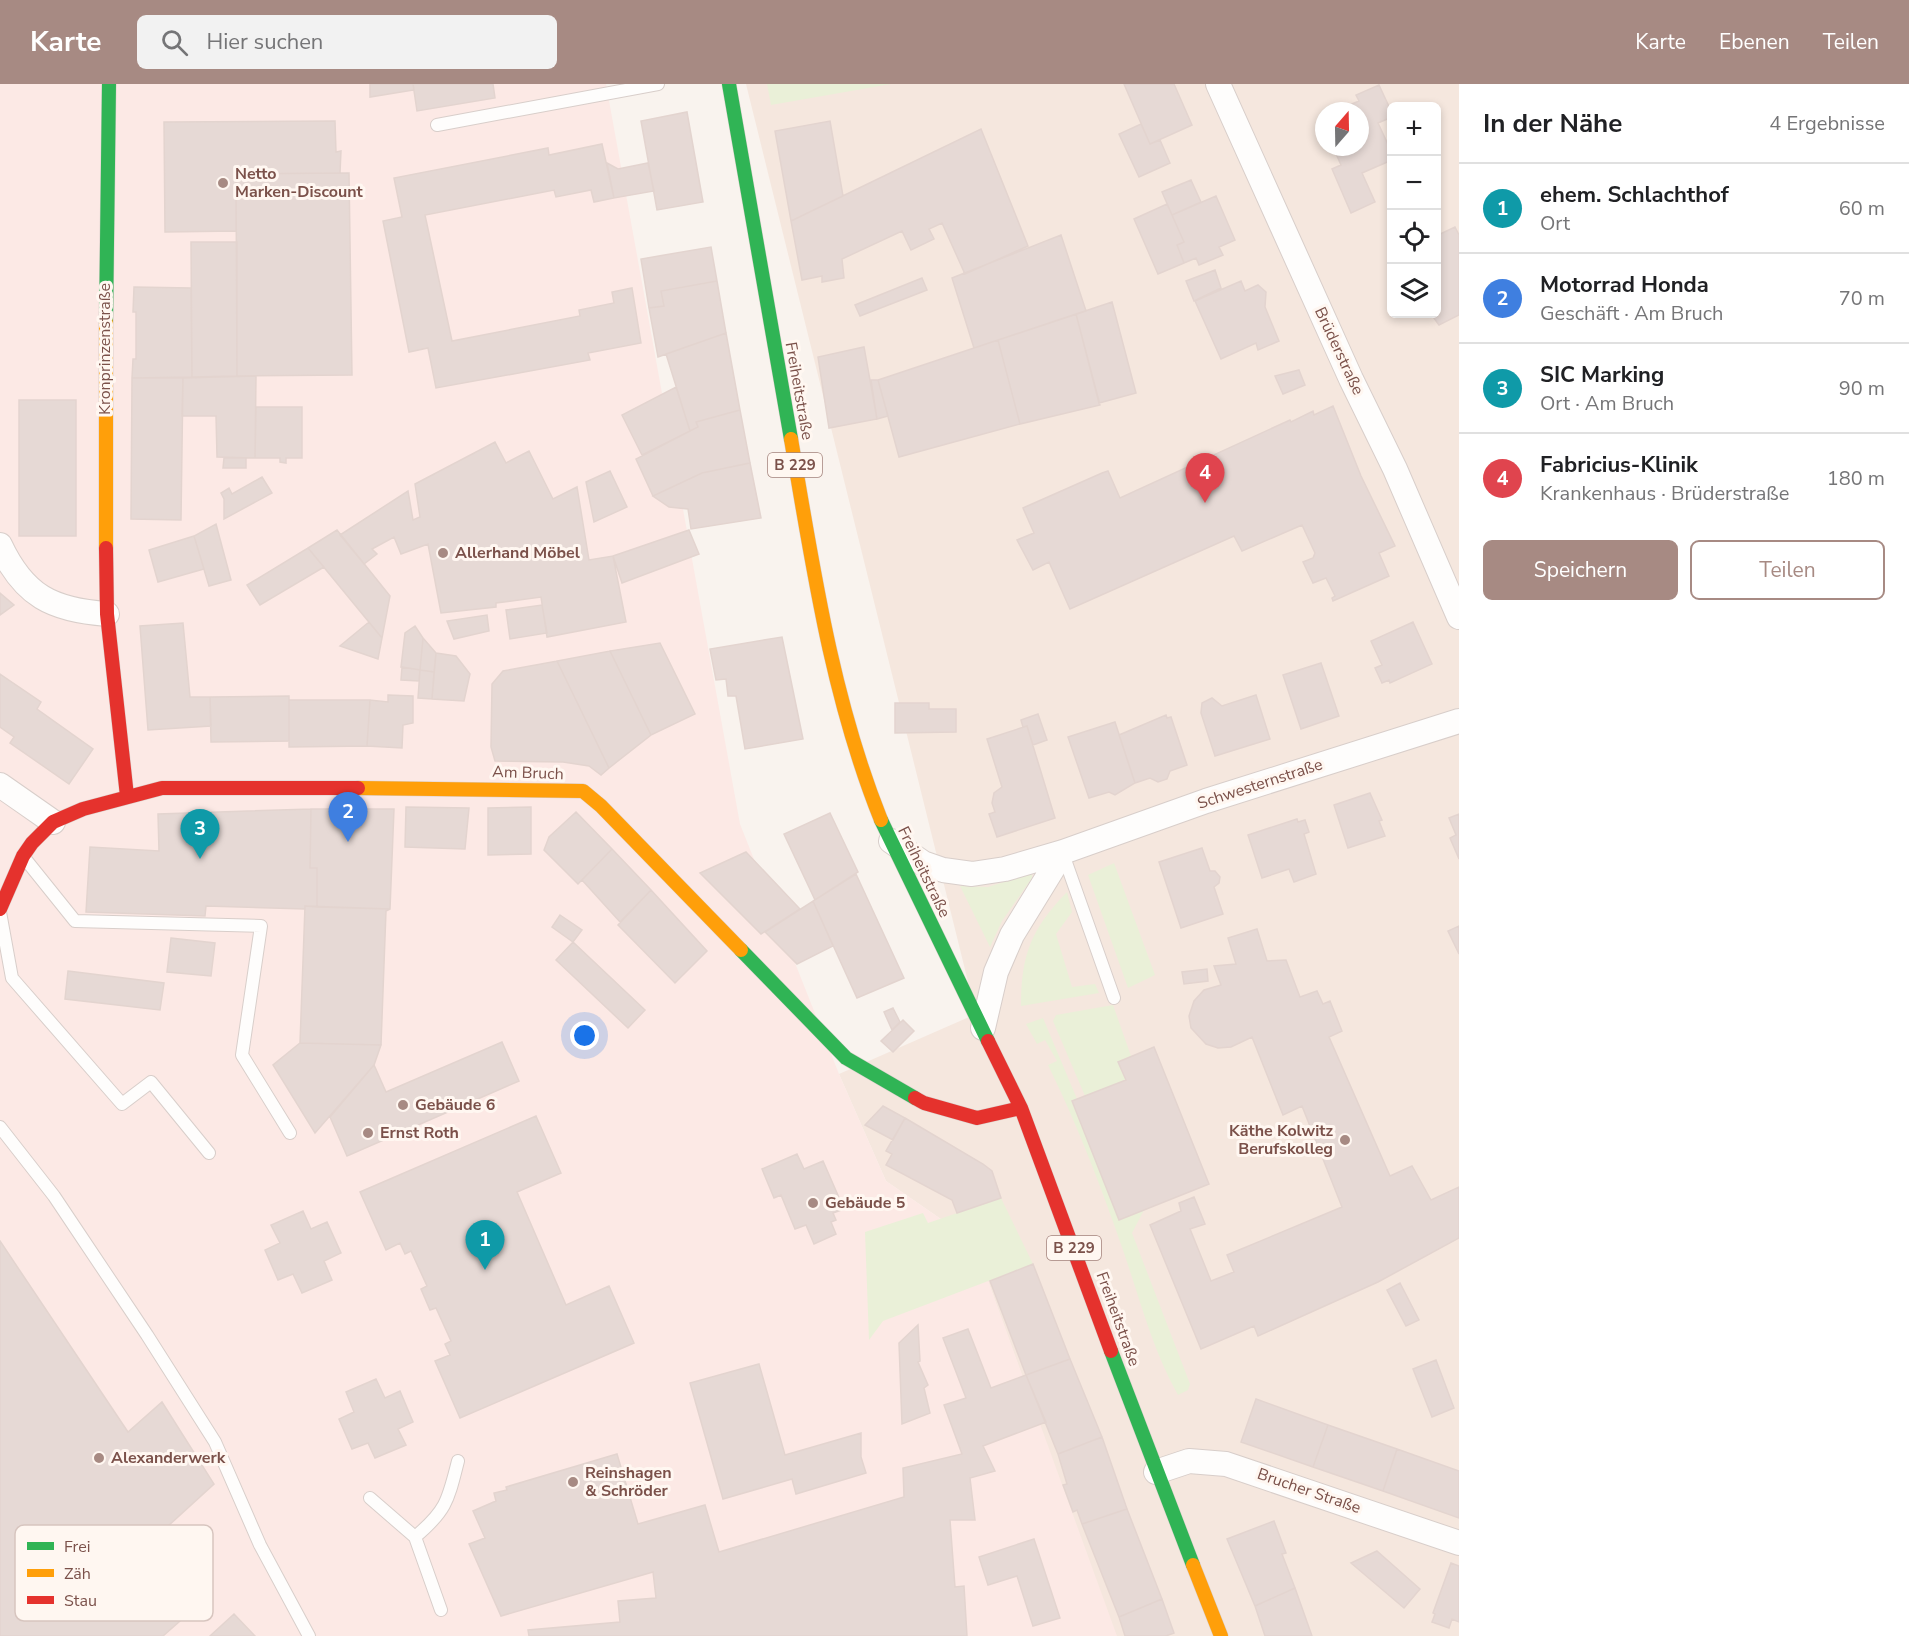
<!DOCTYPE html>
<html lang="de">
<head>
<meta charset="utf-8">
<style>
	body { margin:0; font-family:"Nunito Sans",sans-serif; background:#f2f2f2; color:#202124 }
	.controls { position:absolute; right:18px; top:18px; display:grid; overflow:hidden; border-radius:9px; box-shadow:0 3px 9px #0003 }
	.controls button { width:54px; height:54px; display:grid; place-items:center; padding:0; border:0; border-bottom:2px solid #e0e0e0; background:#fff; color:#202124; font:30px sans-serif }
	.compass { position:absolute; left:1315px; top:18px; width:54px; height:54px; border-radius:50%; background:#fff; box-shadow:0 3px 9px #0003; rotate:20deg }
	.you { position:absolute; left:585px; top:952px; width:21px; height:21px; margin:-15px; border:4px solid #fff; border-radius:50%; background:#1a73e8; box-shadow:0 0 0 9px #1a73e833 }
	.badge { display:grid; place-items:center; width:39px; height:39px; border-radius:50%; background:#a78a83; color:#fff; font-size:20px; font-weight:700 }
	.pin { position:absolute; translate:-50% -50px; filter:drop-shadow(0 2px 3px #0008) }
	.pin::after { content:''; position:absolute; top:32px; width:21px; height:18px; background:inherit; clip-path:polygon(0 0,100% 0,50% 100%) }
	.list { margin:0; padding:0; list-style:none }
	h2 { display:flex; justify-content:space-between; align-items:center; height:78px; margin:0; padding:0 24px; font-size:26px }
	h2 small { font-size:20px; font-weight:400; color:#757577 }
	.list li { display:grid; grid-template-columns:39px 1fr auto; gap:18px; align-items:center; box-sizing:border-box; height:90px; padding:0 24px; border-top:2px solid #e0e0e0 }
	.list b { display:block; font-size:22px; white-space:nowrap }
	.list p { margin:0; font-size:20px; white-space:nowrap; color:#757577 }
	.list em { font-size:20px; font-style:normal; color:#757577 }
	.actions { display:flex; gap:12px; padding:18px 24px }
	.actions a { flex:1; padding:14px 0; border:2px solid #a78a83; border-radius:9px; text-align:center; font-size:21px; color:#a78a83 }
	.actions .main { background:#a78a83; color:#fff }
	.icon { flex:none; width:33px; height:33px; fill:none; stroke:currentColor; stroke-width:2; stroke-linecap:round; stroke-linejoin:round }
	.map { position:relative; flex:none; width:1459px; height:1552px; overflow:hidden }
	header { display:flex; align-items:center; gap:36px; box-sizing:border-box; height:84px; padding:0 30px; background:#a78a83; color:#fff }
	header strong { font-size:28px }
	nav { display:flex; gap:33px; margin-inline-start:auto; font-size:21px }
	.search { width:420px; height:54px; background:#f2f2f2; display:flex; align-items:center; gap:15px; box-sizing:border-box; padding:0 21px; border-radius:9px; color:#757577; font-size:22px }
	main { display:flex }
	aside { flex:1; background:#fff }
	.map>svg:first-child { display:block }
</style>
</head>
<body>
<header>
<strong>Karte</strong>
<div class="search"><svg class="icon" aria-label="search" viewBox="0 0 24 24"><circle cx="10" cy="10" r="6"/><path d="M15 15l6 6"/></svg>Hier suchen</div>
<nav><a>Karte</a><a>Ebenen</a><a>Teilen</a></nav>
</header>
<main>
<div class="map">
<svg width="1459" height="1552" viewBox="0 0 1459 1552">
	<rect width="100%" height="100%" fill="#f9f3ee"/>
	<path fill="#f5e7de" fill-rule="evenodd" d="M746 0H1459V1552H1115L974 1158 886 1097 839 990 976 930ZM1392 22H1436V230H1392ZM1324 27H1360V63H1324Z"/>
	<path fill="#fce9e5" d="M0 0H606L740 740 839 990 886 1097 974 1158 1117 1552H0Z"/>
	<path fill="#eaf0d8" d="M767 0H891L771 21Z
		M1114 779 1155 891 1128 904 1088 791Z
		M1029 790H1032V794L1002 837 990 863 960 802 988 803Z
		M1067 808 1072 828 1056 850 1072 903 1095 900 1099 909 1021 922C1021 871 1031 845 1067 808Z
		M1113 921 1131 972 1118 978 1126 996 1085 1012 1053 937 1056 931Z
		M1043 934 1077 1015 1072 1018 1119 1135 1144 1126 1132 1149 1190 1300 1188 1306 1178 1311C1153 1267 1140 1216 1124 1169 1102 1105 1078 1042 1048 981L1057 977 1045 956 1037 960 1026 940Z
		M1001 1114 1033 1180 883 1237 869 1256 865 1148 923 1129 928 1139Z"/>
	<path fill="#e6d9d5" stroke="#e3d4cf" stroke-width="1.5" d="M370 0H413L414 6 370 13Z
		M413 0H493L495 14 417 27Z
		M1124 0H1174L1192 41 1150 60Z
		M1379 1 1392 29V33L1378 39 1392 69V76L1362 89 1375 118 1351 129 1332 85 1341 81 1333 63H1360V27H1335L1359 17 1356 11Z
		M687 28 703 118 657 126 641 37Z
		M335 37 336 68 341 67 340 89 236 90V147L165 148 164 38Z
		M830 37 843 112 791 137 775 47Z
		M1141 40 1150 60 1160 56 1170 79 1139 93 1119 50Z
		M981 45 1028 162 965 190 942 139 929 145 934 155 911 166 902 147 842 175 844 194 822 198V192L802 196 791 137Z
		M602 60 614 114 594 118 591 106 556 113 554 106 425 131 452 257 580 232 579 226 614 219 612 208 632 204 641 259 588 269 590 276 436 304 428 264 409 268 383 137 402 133 394 94 548 64 549 71Z
		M607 79 618 85 648 79 654 107 614 114Z
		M349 89 352 291 237 292 236 90Z
		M1191 96 1201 118 1172 131 1162 108Z
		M1216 112 1235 156 1219 163 1223 171 1199 181 1196 174 1184 179 1177 161 1184 158 1172 131Z
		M1167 120 1184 158 1177 161 1184 179 1158 190 1134 135Z
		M1455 143 1459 151V231L1439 241 1431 230H1436V152Z
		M1061 151 1086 227 974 264 952 194Z
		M191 158H237V292L192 293Z
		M711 163 717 197 661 207 664 222 649 224 641 175Z
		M1215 186 1221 204 1194 217 1186 197Z
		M922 194 927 206 860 232 855 221Z
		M717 197 726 249 658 273 649 224 664 222 661 207Z
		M1241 197 1245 207 1258 201 1266 208 1265 223 1279 257 1258 266 1256 259 1221 275 1195 217Z
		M134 203 191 204 192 293 132 294 133 275H136V228H133Z
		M1112 218 1136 309 1099 319 1076 230Z
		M1076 230 1100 321 1020 340 998 256Z
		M726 249 740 326 696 338 698 343 690 347 666 270Z
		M998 256 1020 340 899 373 878 296Z
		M864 263 877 335 829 344 818 273Z
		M1299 286 1305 301 1283 310 1275 292Z
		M256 292 255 374 217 373 216 332H182L183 294Z
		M132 294H183L181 436 131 435Z
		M871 296H878L888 332 877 335Z
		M676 303 690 347 642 371 622 331Z
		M19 316H76V452H19Z
		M1333 322 1361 392 1395 462 1379 469 1389 492 1333 517 1332 514 1335 512 1326 494 1313 499 1303 478 1313 474 1315 469 1302 441 1242 467 1234 452 1070 525 1049 478 1033 486 1017 456 1034 449 1023 424 1102 389 1108 387 1120 414 1290 336 1291 338 1313 327 1314 331Z
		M256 323H302V374H286V379L280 378V374H255Z
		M740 326 750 379 702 389 653 412 636 375 698 343 696 338Z
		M495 358 506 379 529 367 553 415 577 403 589 476 613 472 626 538 547 553 541 513 496 519V523L441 529 428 460 401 470 394 453 372 465 377 470 364 480 340 451 408 407 413 436 420 433 415 400Z
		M224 374H246V384H223Z
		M750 379 761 434 691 445 688 425 669 423 653 412 702 389Z
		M610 387 627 423 594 438 586 398Z
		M262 393 272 409 224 435V415L221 409 229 404 232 410Z
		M216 440 231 496 209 502 194 452Z
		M337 446 390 512 382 554 308 464Z
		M689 446 699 470 622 499 613 472Z
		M194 452 204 485 158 498 149 466Z
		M308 464 324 483 260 521 247 501Z
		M0 509 14 521 0 531Z
		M542 521 547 549 510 555 506 526Z
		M487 531 489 547 454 555 447 537Z
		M369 538 382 554 378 575 340 562Z
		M1413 538 1432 580 1390 599 1389 596 1382 599 1375 584 1382 581 1371 557Z
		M183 539 190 613H210L211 642 148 646 140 542Z
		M415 542 423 554 420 586 401 583 405 549Z
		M782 553 803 655 745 665 736 612H728L726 595 716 596 710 565Z
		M423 554 436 569 434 588 420 586Z
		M660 559 695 630 651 651 610 567Z
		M610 567 651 651 609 684 557 577Z
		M436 569 456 572 470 590 464 617 432 615Z
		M557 577 609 684 601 691 589 682 563 678 495 677 491 663 492 600 503 587Z
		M1321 579 1339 632 1301 645 1283 591Z
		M402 583 420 586 419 597 401 596Z
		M420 586 434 588 432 615 418 614Z
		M0 590 41 618 37 625 93 665 69 700 10 659 14 653 0 643Z
		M388 611 413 612V639L403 641 402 664 367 662 370 616 388 618Z
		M1256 611 1270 655 1215 672 1201 629 1202 619 1212 614 1222 622Z
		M289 612V657L211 658 210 613Z
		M289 616H370L367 662 289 663Z
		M895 619H929V625H956V648L895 649Z
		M1038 630 1047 656 1033 661 1027 642 1023 643 1021 636Z
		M1166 631 1167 634 1171 633 1187 681 1170 687 1167 695 1158 698 1150 694 1135 699 1119 651Z
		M1115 638 1135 699 1115 711 1109 708 1089 714 1068 653Z
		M1027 642 1055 734 997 753 989 730 995 728 992 719 994 709 1002 703 987 655Z
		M1370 709 1382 736 1379 737 1385 752 1348 764 1334 721Z
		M406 723 469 724 465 765 405 763Z
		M531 723V770L488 771V724Z
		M311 725 310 784H317V823L305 822V825L206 822 205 832 86 828 90 763 159 767 158 730Z
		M311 725H394L390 825 317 823V784H310Z
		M576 728 612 765 578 800 544 766 549 753Z
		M830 729 858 788 815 816 784 750Z
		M1459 730V775L1450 754 1456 751 1449 734Z
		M1297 735 1298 738 1305 736 1309 748 1304 750 1316 790 1294 798 1289 785 1262 794 1248 751Z
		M1202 764 1210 787H1215L1220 793 1219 799 1214 803 1223 830 1181 844 1159 778Z
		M612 765 651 806 620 838 582 796Z
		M746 768 800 825 761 850 700 789Z
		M856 790 904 894 857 914 813 817Z
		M651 806 707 867 675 899 618 841Z
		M813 817 833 862 797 880 765 848Z
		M305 822 390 825 386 827 381 961 300 959Z
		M560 831 582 846 573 858 552 843Z
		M1459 842V870L1448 847Z
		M1257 845 1267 877 1286 876 1300 913 1317 907 1323 920 1330 917 1342 947 1329 953 1390 1092 1412 1082 1431 1116 1459 1103V1154L1378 1198 1258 1252 1254 1242 1201 1265 1150 1141 1181 1127 1179 1119 1194 1113 1205 1140 1190 1145 1211 1197 1234 1188 1227 1171 1342 1123 1302 1022 1283 1031 1252 953 1231 963 1218 964 1206 960 1191 944 1189 932 1194 917 1204 906 1221 901 1214 882 1236 880 1228 854Z
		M171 854 215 859 211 892 167 888Z
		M573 858 645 926 628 944 556 876Z
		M1207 885 1208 897 1184 900 1182 888Z
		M68 887 164 899 160 926 65 915Z
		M893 924 900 938 892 946 884 928Z
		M903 936 914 947 893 968 881 957Z
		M502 958 519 997 347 1072 330 1033 374 981 386 1008Z
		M300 959 381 961 374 981 315 1049 273 981Z
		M1154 963 1209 1100 1119 1136 1072 1017 1126 996 1118 978Z
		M883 1022 905 1034 893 1056 865 1041Z
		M536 1032 561 1089 517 1108 566 1221 609 1202 634 1259 460 1334 435 1277 450 1271 445 1260 451 1257 436 1224 430 1226 421 1205 427 1202 411 1167 405 1170 400 1159 386 1166 360 1108Z
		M905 1034 983 1080 992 1087 1001 1114 957 1129 952 1116 886 1081 892 1070 886 1067Z
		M797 1070 804 1085 823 1077 844 1125 833 1129 836 1136 831 1138 836 1150 814 1160 806 1141 795 1145 781 1111 774 1114 762 1085Z
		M303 1127 311 1145 327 1138 341 1169 324 1177 332 1196 302 1209 293 1190 278 1196 265 1166 280 1159 271 1141Z
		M0 1157 128 1348 162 1318 214 1400 144 1464 196 1523 163 1552H0Z
		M1033 1180 1070 1275 1026 1291 990 1197Z
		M1400 1199 1419 1236 1406 1242 1387 1206Z
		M918 1241 920 1277 918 1278 928 1301 924 1304 930 1329 902 1340 899 1259Z
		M968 1245 991 1304 1026 1291 1046 1338 983 1362 995 1387 970 1394 975 1436H950L955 1503 964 1502 967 1552H529L528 1546 620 1538 618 1517 656 1514 653 1488 501 1532 469 1460 485 1454 473 1427 496 1417 494 1409 507 1406 506 1403 617 1370 638 1440 705 1421 719 1468 904 1413 903 1384 962 1370 944 1321 966 1314 943 1254Z
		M1070 1275 1102 1353 1058 1370 1026 1291Z
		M1436 1276 1454 1324 1432 1333 1413 1285Z
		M759 1280 785 1371 861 1349V1373L866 1389 796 1410 792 1395 723 1415 690 1299Z
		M376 1295 385 1314 400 1307 413 1338 398 1345 406 1361 375 1374 368 1359 352 1365 339 1335 354 1328 346 1308Z
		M1256 1315 1328 1341 1313 1383 1241 1358Z
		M1328 1341 1397 1365 1383 1407 1313 1383Z
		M1102 1353 1127 1425 1082 1440 1077 1426 1073 1428 1063 1401 1067 1400 1058 1370Z
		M1397 1365 1459 1387V1434L1383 1407Z
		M1127 1425 1162 1515 1119 1533 1082 1440Z
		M1274 1437 1286 1469 1282 1470 1295 1504 1255 1522 1227 1455Z
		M1034 1455 1060 1534 1033 1542 1017 1492 988 1501 979 1473Z
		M1377 1467 1420 1505 1404 1524 1351 1479Z
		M1451 1479 1459 1482V1538L1452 1535 1449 1544 1432 1538 1435 1530 1433 1529Z
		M1295 1504 1312 1552H1265L1255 1522Z
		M1162 1515 1174 1549 1166 1552H1125L1119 1533Z
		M234 1530 255 1552H210Z"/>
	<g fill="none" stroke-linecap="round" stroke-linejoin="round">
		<defs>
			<path id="lane" d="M437 41 658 0
				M1063 770 1114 914
				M26 776 75 837 261 842 242 971 290 1049
				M0 828 12 894 122 1020 151 998 209 1069
				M0 1043 54 1112 147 1251 215 1358 260 1461 309 1552
				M370 1414 415 1453
				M441 1526 415 1453C447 1426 448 1416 458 1377"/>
			<path id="street" d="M1218 0 1351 295 1395 385 1459 533
				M0 461C24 512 52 526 107 530
				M0 701 53 738
				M891 757 923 779 943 786 972 790 1005 785 1063 768 1206 717 1459 637
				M983 944 996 888 1012 851 1063 768
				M1156 1388 1189 1377 1226 1380 1459 1459"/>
			<path id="fast" d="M729 0 791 355
				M106 238 109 0
				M881 736 988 957
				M741 866 846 974 915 1014
				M1111 1267 1193 1481"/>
			<path id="slow" d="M106 238V464
				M791 355C813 484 832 614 881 736
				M358 704 583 707 601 722 741 866
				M1193 1481 1221 1552"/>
			<path id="jam" d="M106 464 107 530 127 712
				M0 825 23 772 32 759 53 738 83 725 162 704H358
				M988 957 1021 1024 1111 1267
				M915 1014 924 1019 977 1034 1021 1024"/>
		</defs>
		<use href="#lane" stroke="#d8ceca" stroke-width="14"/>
		<use href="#street" stroke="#d8ceca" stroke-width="26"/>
		<use href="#fast" stroke="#dad0cc" stroke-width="15"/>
		<use href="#slow" stroke="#dad0cc" stroke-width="15"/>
		<use href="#jam" stroke="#dad0cc" stroke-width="15"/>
		<use href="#lane" stroke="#fefdfc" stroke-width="12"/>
		<use href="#street" stroke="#fefdfc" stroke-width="24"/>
		<use href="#fast" stroke="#30b455" stroke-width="14"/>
		<use href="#slow" stroke="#ff9f0a" stroke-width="14"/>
		<use href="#jam" stroke="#e5322d" stroke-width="14"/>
	</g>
	<g fill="#a78a83" stroke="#fff7f1" stroke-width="2">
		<circle cx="223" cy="99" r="6"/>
		<circle cx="443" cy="469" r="6"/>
		<circle cx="403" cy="1021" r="6"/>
		<circle cx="368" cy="1049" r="6"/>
		<circle cx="1345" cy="1056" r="6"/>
		<circle cx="813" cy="1119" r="6"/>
		<circle cx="99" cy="1374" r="6"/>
		<circle cx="573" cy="1398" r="6"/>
	</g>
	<g text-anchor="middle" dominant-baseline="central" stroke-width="6" stroke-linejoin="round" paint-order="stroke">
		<g fill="#fff7f1" stroke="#a3837c" stroke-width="1.5">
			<rect x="768" y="369" width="54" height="24" rx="4.5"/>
			<rect x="1047" y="1152" width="54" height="24" rx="4.5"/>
		</g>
		<g font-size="15" font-weight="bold" fill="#7b514a">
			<text x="795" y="381">B 229</text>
			<text x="1074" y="1164">B 229</text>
		</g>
		<g font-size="16" font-weight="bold" fill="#7b514a" stroke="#fff7f1" text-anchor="start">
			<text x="235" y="90">Netto<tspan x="235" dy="18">Marken-Discount</tspan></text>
			<text x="455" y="469">Allerhand Möbel</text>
			<text x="415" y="1021">Gebäude 6</text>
			<text x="1333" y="1047" text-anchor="end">Käthe Kolwitz<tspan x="1333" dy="18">Berufskolleg</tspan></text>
			<text x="380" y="1049">Ernst Roth</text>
			<text x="825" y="1119">Gebäude 5</text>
			<text x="111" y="1374">Alexanderwerk</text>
			<text x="585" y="1389">Reinshagen<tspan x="585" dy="18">&amp; Schröder</tspan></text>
		</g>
		<g font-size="16" fill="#7b514a" stroke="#fff7f1">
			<text transform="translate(105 265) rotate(-90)">Kronprinzenstraße</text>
			<text transform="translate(1339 267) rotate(65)">Brüderstraße</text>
			<text transform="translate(799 307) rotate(80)">Freiheitstraße</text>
			<text transform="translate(528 689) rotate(2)">Am Bruch</text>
			<text transform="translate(1260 700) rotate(-18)">Schwesternstraße</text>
			<text transform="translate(924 788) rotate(64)">Freiheitstraße</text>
			<text transform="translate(1118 1235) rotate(70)">Freiheitstraße</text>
			<text transform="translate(1309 1407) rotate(19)">Brucher Straße</text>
		</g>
	</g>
	<rect x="15" y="1441" width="198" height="96" rx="9" fill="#fff7f1" stroke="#d7c5bf" stroke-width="1.5"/>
	<rect x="27" y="1458" width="27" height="8" fill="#30b455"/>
	<rect x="27" y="1485" width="27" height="8" fill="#ff9f0a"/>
	<rect x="27" y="1512" width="27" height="8" fill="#e5322d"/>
	<g font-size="16" fill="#7b514a">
		<text x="64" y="1468">Frei</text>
		<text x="64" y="1495">Zäh</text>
		<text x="64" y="1522">Stau</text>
	</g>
</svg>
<div class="controls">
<button>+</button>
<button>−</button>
<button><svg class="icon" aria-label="locate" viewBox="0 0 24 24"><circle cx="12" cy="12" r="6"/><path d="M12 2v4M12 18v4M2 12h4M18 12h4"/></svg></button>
<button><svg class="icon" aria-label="layers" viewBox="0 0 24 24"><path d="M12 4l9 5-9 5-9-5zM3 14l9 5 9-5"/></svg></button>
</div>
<svg class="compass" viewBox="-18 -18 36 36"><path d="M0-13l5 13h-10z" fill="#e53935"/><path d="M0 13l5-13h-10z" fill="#757577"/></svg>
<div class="you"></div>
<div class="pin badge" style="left:485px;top:1186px;background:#0f9aa8">1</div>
<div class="pin badge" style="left:348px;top:758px;background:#3f7fe0">2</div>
<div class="pin badge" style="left:200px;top:775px;background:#0f9aa8">3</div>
<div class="pin badge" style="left:1205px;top:419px;background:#e0444e">4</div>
</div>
<aside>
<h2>In der Nähe<small>4 Ergebnisse</small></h2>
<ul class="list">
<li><span class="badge" style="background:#0f9aa8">1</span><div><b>ehem. Schlachthof</b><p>Ort</p></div><em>60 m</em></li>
<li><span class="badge" style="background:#3f7fe0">2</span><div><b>Motorrad Honda</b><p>Geschäft · Am Bruch</p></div><em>70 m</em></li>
<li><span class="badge" style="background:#0f9aa8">3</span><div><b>SIC Marking</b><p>Ort · Am Bruch</p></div><em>90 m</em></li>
<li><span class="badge" style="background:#e0444e">4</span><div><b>Fabricius-Klinik</b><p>Krankenhaus · Brüderstraße</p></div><em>180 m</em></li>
</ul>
<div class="actions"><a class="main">Speichern</a><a>Teilen</a></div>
</aside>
</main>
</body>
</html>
